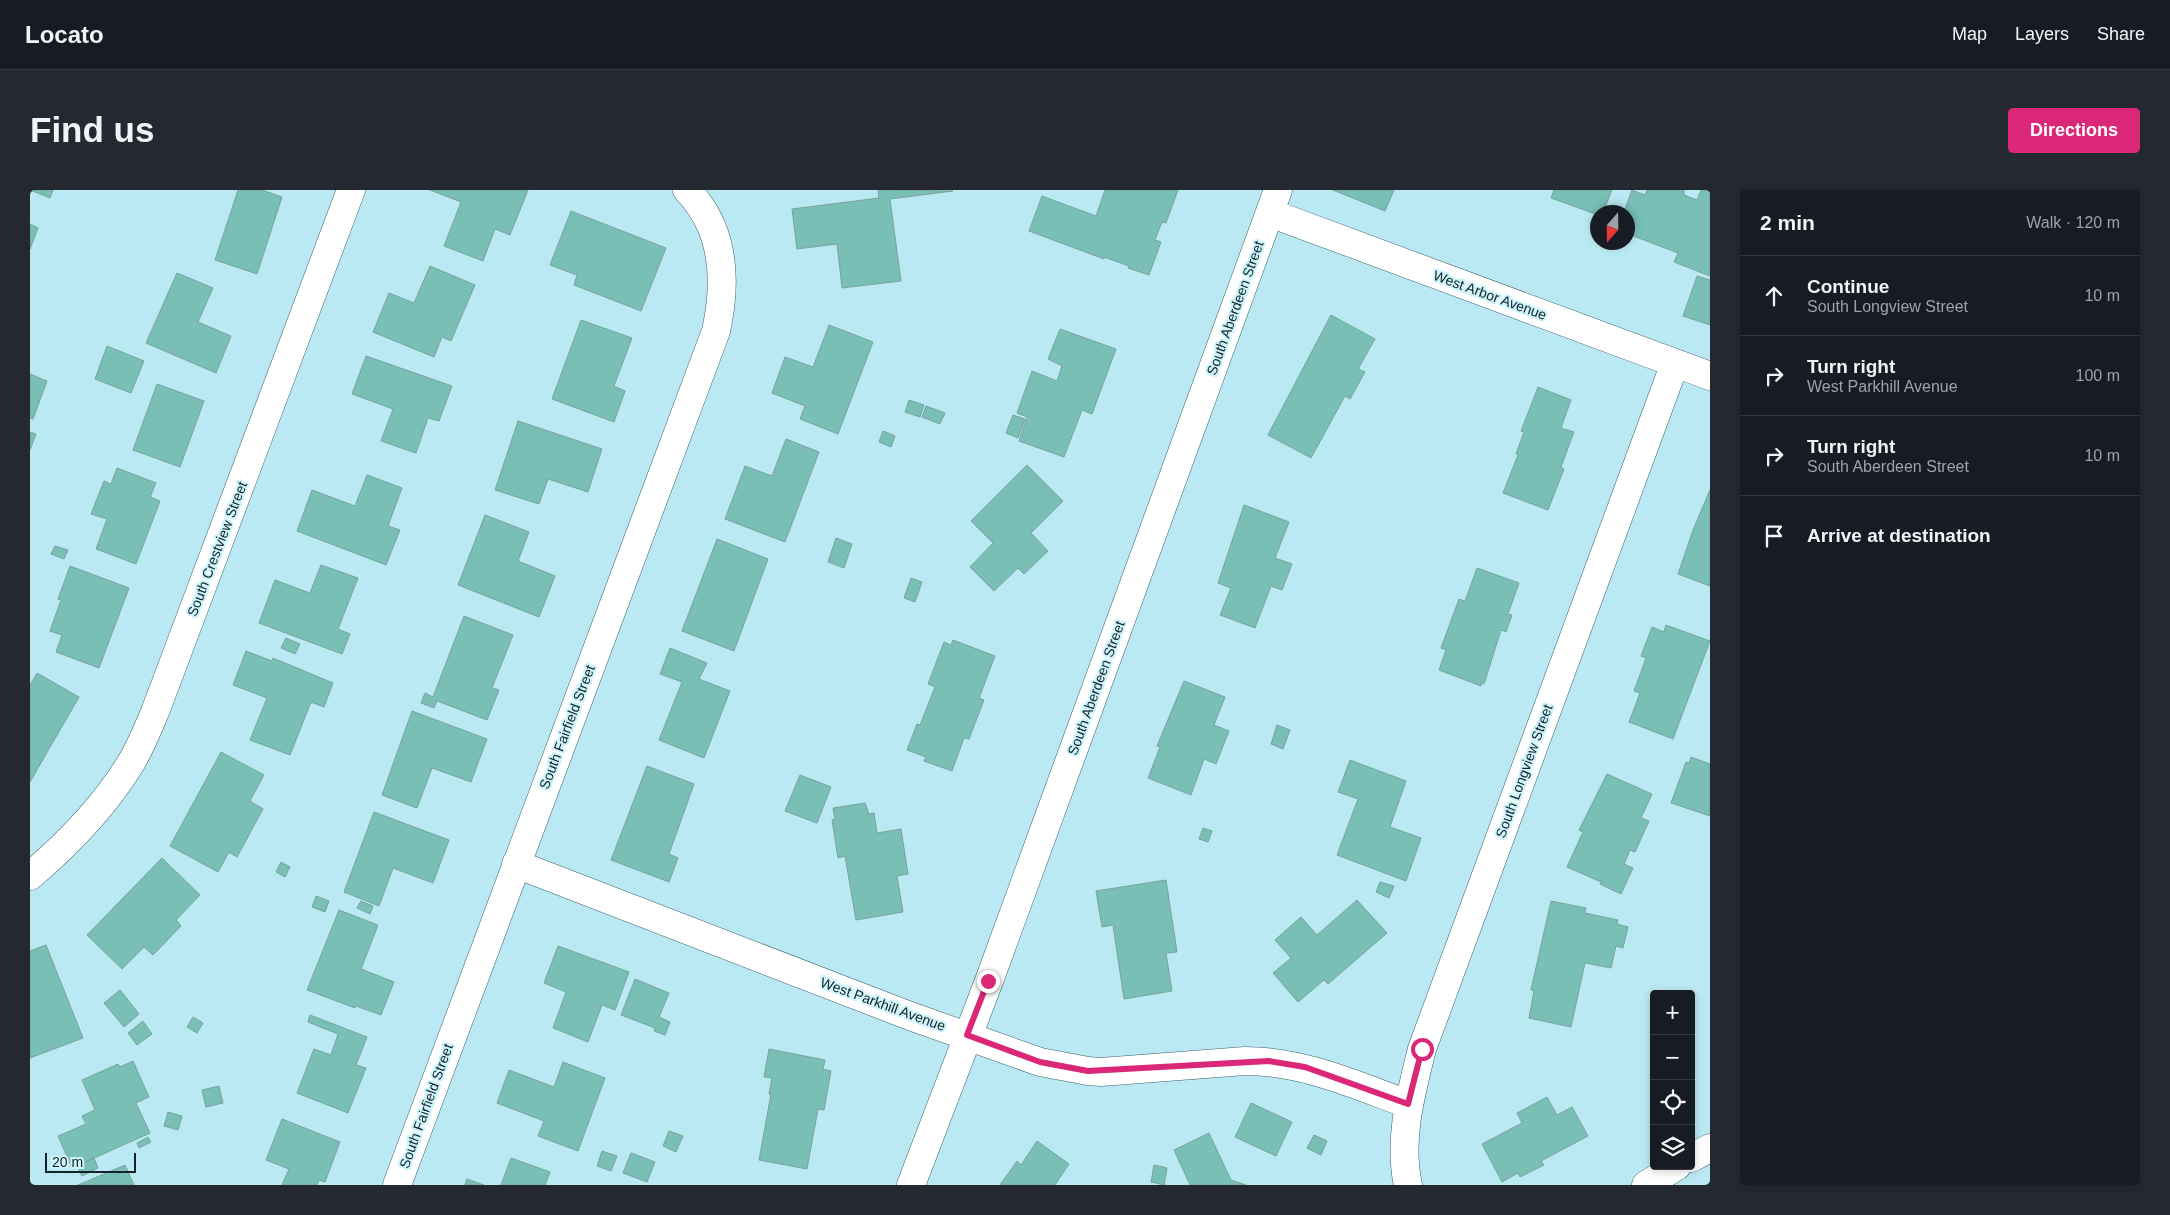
<!DOCTYPE html>
<html lang="en">
<head>
<meta charset="utf-8">
<style>
	body { margin:0; font-family:Helvetica,sans-serif; background:#242831; color:#f1f3f6 }
	.controls { position:absolute; right:15px; bottom:15px; display:grid; overflow:hidden; border-radius:5px; box-shadow:0 2px 8px #0003 }
	.controls button { width:45px; height:45px; display:grid; place-items:center; padding:0; border:0; border-bottom:1px solid #363941; background:#171b24; color:#f1f3f6; font:25px sans-serif }
	.compass { position:absolute; left:1560px; top:15px; width:45px; height:45px; border-radius:50%; background:#171b24; box-shadow:0 2px 8px #0003; rotate:200deg }
	.scale { position:absolute; left:15px; bottom:12px; width:91px; box-sizing:border-box; padding-left:5px; border:2px solid #122428; border-top:0; font-size:14px; line-height:18px; white-space:nowrap; color:#122428; -webkit-text-stroke:4px #d0f4fc; paint-order:stroke }
	.stop { position:absolute; width:15px; height:15px; margin:-11px; border:4px solid #db2777; border-radius:50%; background:#fff }
	.stop.end { background:#db2777; border-color:#fff; box-shadow:0 1px 5px #0008 }
	.list { margin:0; padding:0; list-style:none }
	h2 { display:flex; justify-content:space-between; align-items:center; height:65px; margin:0; padding:0 20px; font-size:21px }
	h2 small { font-size:16px; font-weight:400; color:#9ea1a6 }
	.list li { display:grid; grid-template-columns:32px 1fr auto; gap:15px; align-items:center; box-sizing:border-box; height:80px; padding:0 20px; border-top:1px solid #363941 }
	.list b { display:block; font-size:19px; white-space:nowrap }
	.list p { margin:0; font-size:16px; white-space:nowrap; color:#9ea1a6 }
	.list em { font-size:16px; font-style:normal; color:#9ea1a6 }
	.icon { flex:none; width:28px; height:28px; fill:none; stroke:currentColor; stroke-width:2; stroke-linecap:round; stroke-linejoin:round }
	.map { position:relative; flex:none; width:1680px; height:995px; overflow:hidden; border-radius:5px }
	header { display:flex; align-items:center; gap:30px; box-sizing:border-box; height:70px; padding:0 25px; background:#171b24; border-bottom:1px solid #363941 }
	header strong { font-size:24px }
	nav { display:flex; gap:28px; margin-inline-start:auto; font-size:18px }
	.intro { display:flex; align-items:center; justify-content:space-between; box-sizing:border-box; height:120px; padding:0 30px }
	h1 { margin:0; font-size:35px }
	.button { padding:12px 22px; border-radius:5px; background:#db2777; color:#fff; font-size:18px; font-weight:700 }
	main { display:flex; gap:30px; padding:0 30px }
	aside { flex:1; background:#171b24; border-radius:5px; box-shadow:0 2px 8px #0003 }
	.map>svg:first-child { display:block }
</style>
</head>
<body>
<header>
<strong>Locato</strong>
<nav><a>Map</a><a>Layers</a><a>Share</a></nav>
</header>
<div class="intro"><h1>Find us</h1><a class="button">Directions</a></div>
<main>
<div class="map">
<svg width="1680" height="995" viewBox="0 0 1680 995">
	<rect width="100%" height="100%" fill="#bbe9f3"/>
	<path fill="#79bfb6" stroke="#77a39d" d="M0 0H23L20 8Z
		M208 0H232L252 7 227 84 185 70Z
		M400 0H498L480 45 465 39 453 71 414 56 431 12Z
		M848 0 923 1 860 9 871 91 812 98 807 54 767 59 762 19 849 8Z
		M1075 0H1148L1136 33 1132 32 1125 50 1131 52 1119 85 1098 78 1099 76 1074 67V69L999 41 1012 6 1066 26Z
		M1303 0H1364L1355 21Z
		M1524 0H1582L1573 22H1568V25L1521 8Z
		M1602 0 1615 5 1617 0H1654V5L1667 10 1671 0H1680V86L1644 72 1648 63 1601 45 1605 33 1598 31V22H1594Z
		M541 21 636 58 611 121 544 95 547 85 520 75Z
		M0 34 8 38 0 59Z
		M400 76 445 95 421 151 412 147 404 167 343 142 359 103 384 113Z
		M147 83 183 98 168 132 201 146 186 183 116 153Z
		M1667 86 1680 90V135L1653 126Z
		M1301 125 1345 149 1328 179 1335 182 1320 209 1315 206 1281 268 1238 245Z
		M551 130 602 148 584 196 595 201 584 232 522 209Z
		M799 135 843 152 808 244 770 229 775 216 742 203 755 167 783 177Z
		M1030 139 1086 159 1062 224 1052 220 1034 267 989 251 997 227 987 223 1002 181 1027 191 1032 176 1018 169Z
		M77 156 114 171 101 203 65 189Z
		M336 166 422 196 409 231 398 228 386 263 351 251 363 219 322 204Z
		M0 184 17 191 3 229 0 228Z
		M127 194 174 211 150 277 103 260Z
		M1508 197 1541 210 1531 238 1544 242 1531 277 1534 279 1518 320 1473 303 1488 265 1486 264 1494 242 1491 241Z
		M879 210 894 215 890 227 875 222Z
		M896 216 915 223 910 234 892 227Z
		M983 225 995 229 988 248 976 243Z
		M488 231 572 259 558 302 518 289 509 314 465 300Z
		M853 241 865 246 861 257 849 252Z
		M0 242 6 244 0 260Z
		M756 249 789 262 755 352 695 329 715 276 742 286Z
		M997 275 1033 311 1001 343 1018 361 994 384 988 378 964 401 940 377 963 353 941 331Z
		M87 278 126 293 120 307 130 311 106 374 66 359 77 329 61 324 74 291 81 294Z
		M337 285 372 298 358 336 370 340 356 375 267 341 282 300 325 316Z
		M1680 300V396L1648 384 1663 340Z
		M1214 315 1259 332 1245 368 1262 374 1252 400 1241 396 1225 438 1190 425 1201 398 1188 393Z
		M455 325 499 342 488 371 525 386 509 427 428 395Z
		M806 348 822 354 814 378 798 372Z
		M687 349 738 369 704 461 652 441Z
		M25 356 38 360 34 369 21 364Z
		M291 375 328 388 308 439 320 444 312 464 229 433 245 390 280 403Z
		M40 376 99 398 69 478 26 462 32 445 20 441 31 410 28 409Z
		M1447 378 1489 393 1478 424 1482 425 1476 442 1471 440 1454 494 1452 493 1451 496 1409 480 1416 460 1411 458 1429 409 1435 411Z
		M881 388 892 392 885 412 874 408Z
		M434 426 483 445 462 498 469 500 457 530 407 511 404 518 391 513 395 503 403 507Z
		M1636 435 1680 451 1643 549 1599 532 1610 503 1604 501 1616 468 1611 466 1622 437 1634 442Z
		M256 448 270 454 265 464 251 458Z
		M923 450 965 466 949 508 954 510 939 549 934 548 922 581 894 571 896 567 877 560 887 534 890 535 905 497 898 494 914 452 921 455Z
		M640 458 677 473 669 489 700 501 674 568 629 550 652 492 630 484Z
		M216 461 242 471 243 468 303 493 294 517 281 512 260 565 220 550 237 508 203 495Z
		M7 483 49 507 0 592V495Z
		M1154 491 1195 507 1184 535 1199 541 1186 574 1174 569 1161 605 1118 588 1130 557 1127 556Z
		M382 521 457 549 441 592 402 578 387 618 352 605Z
		M1247 535 1260 540 1253 559 1241 554Z
		M191 562 234 585 220 611 233 619 207 667 199 662 188 682 140 656Z
		M1661 567 1680 574V626L1641 613 1656 572 1659 573Z
		M1320 570 1376 591 1360 637 1391 648 1376 691 1307 665 1328 609 1308 602Z
		M617 576 664 594 639 664 648 668 639 692 581 670Z
		M1577 584 1622 604 1611 628 1619 631 1605 662 1600 660 1594 674 1603 678 1591 704 1570 694 1571 692 1537 677 1553 642 1549 640Z
		M770 585 801 597 787 633 755 621Z
		M835 613 839 624 844 623 847 643 871 639 878 684 867 686 873 722 826 730 815 666 808 668 802 630 805 629 803 618Z
		M344 622 419 650 403 693 363 678 349 716 314 702Z
		M1173 638 1182 641 1178 652 1169 649Z
		M132 668 170 705 146 730 151 736 123 765 114 757 92 779 57 745Z
		M251 672 260 677 255 687 246 682Z
		M1136 690 1147 762 1136 763 1142 801 1094 809 1083 735 1072 737 1066 701Z
		M1350 692 1364 696 1359 708 1346 702Z
		M286 706 299 711 295 722 282 717Z
		M1327 710 1357 743 1298 794 1294 790 1268 812 1243 783 1261 768 1245 750 1271 727 1287 745Z
		M331 711 343 716 340 724 327 718Z
		M1521 711 1556 718 1555 723 1588 730 1587 734 1598 737 1593 758 1586 756 1581 778 1555 773 1541 837 1499 828 1504 801 1501 800Z
		M309 720 348 735 331 779 364 792 351 825 326 816 325 818 277 800Z
		M16 755 53 848 0 868V761Z
		M528 756 599 782 585 820 572 815 558 852 523 838 536 802 514 793Z
		M605 789 639 803 629 827 640 832 635 845 624 841 625 838 591 825Z
		M90 800 109 824 94 837 74 813Z
		M280 825 337 847 326 875 336 878 318 923 267 903 284 859 301 865 308 844 278 832Z
		M163 827 173 833 167 843 157 837Z
		M113 831 122 844 107 855 98 843Z
		M739 859 795 870 793 879 801 881 794 920 788 919 777 979 729 970 741 904H739L742 888 734 887Z
		M103 871 119 907 106 913 120 943 42 978 28 946 56 934 52 926 65 920 52 890 88 874 90 877Z
		M533 872 575 888 548 961 508 946 514 931 467 913 479 880 524 897Z
		M189 896 193 913 176 917 172 900Z
		M1517 907 1527 925 1542 917 1558 946 1511 971 1514 975 1490 987 1488 983 1472 992 1452 954 1492 933 1487 923Z
		M1221 913 1262 932 1246 966 1205 947Z
		M138 922 152 926 148 940 134 936Z
		M252 929 310 952 295 992 289 990 287 995H252L259 979 236 970Z
		M639 941 653 946 646 962 633 956Z
		M1179 943 1201 990 1216 995H1160L1144 960Z
		M1284 945 1297 951 1291 965 1277 958Z
		M118 947 121 952 109 958 107 953Z
		M1007 951 1039 974 1025 995H970L987 971 991 975Z
		M572 961 587 966 581 981 567 976Z
		M601 963 625 972 617 992 593 983Z
		M64 968 68 978 52 986 47 976Z
		M481 968 520 982 515 995H471Z
		M95 975 104 995H48Z
		M1124 975 1137 978 1134 995 1121 992Z
		M437 989 454 995H435Z"/>
	<g fill="none" stroke-linecap="round" stroke-linejoin="round">
		<defs>
			<path id="minor" d="M1240 23 1680 186
				M486 674 880 826 1010 872 1058 881 1071 882 1215 871C1273 871 1325 895 1378 914
				M0 686C40 652 75 616 102 571 111 556 118 538 125 522L321 0
				M1661 968 1680 958
				M367 995 686 141C697 91 695 39 657 0
				M881 995 959 791 1248 0
				M1378 995C1368 949 1381 904 1392 859L1645 173
				M1616 995 1647 976"/>
		</defs>
		<use href="#minor" stroke="#38616a" stroke-width="29"/>
		<use href="#minor" stroke="#fff" stroke-width="28"/>
	</g>
	<g fill="none" stroke-linecap="round" stroke-linejoin="round">
		<path stroke="#db2777" stroke-width="6" d="M958 791 937 845 1010 872 1058 881 1239 871 1275 877 1378 914 1392 859"/>
	</g>
	<g text-anchor="middle" dominant-baseline="central" stroke-width="4.5" stroke-linejoin="round" paint-order="stroke">
		<g font-size="14" fill="#122428" stroke="#d0f4fc">
			<text transform="translate(1460 105) rotate(20)">West Arbor Avenue</text>
			<text transform="translate(1205 118) rotate(-70)">South Aberdeen Street</text>
			<text transform="translate(187 359) rotate(-69)">South Crestview Street</text>
			<text transform="translate(1066 498) rotate(-70)">South Aberdeen Street</text>
			<text transform="translate(537 537) rotate(-69)">South Fairfield Street</text>
			<text transform="translate(1494 581) rotate(-70)">South Longview Street</text>
			<text transform="translate(853 814) rotate(20)">West Parkhill Avenue</text>
			<text transform="translate(396 916) rotate(-70)">South Fairfield Street</text>
		</g>
	</g>
</svg>
<div class="controls">
<button>+</button>
<button>−</button>
<button><svg class="icon" aria-label="locate" viewBox="0 0 24 24"><circle cx="12" cy="12" r="6"/><path d="M12 2v4M12 18v4M2 12h4M18 12h4"/></svg></button>
<button><svg class="icon" aria-label="layers" viewBox="0 0 24 24"><path d="M12 4l9 5-9 5-9-5zM3 14l9 5 9-5"/></svg></button>
</div>
<svg class="compass" viewBox="-18 -18 36 36"><path d="M0-13l5 13h-10z" fill="#e53935"/><path d="M0 13l5-13h-10z" fill="#9ea1a6"/></svg>
<div class="scale">20 m</div>
<div class="stop" style="left:1392px;top:859px"></div>
<div class="stop end" style="left:958px;top:791px"></div>
</div>
<aside>
<h2>2 min<small>Walk · 120 m</small></h2>
<ul class="list">
<li><svg class="icon" aria-label="ahead" viewBox="0 0 24 24"><path d="M12 20V5M6 11l6-6 6 6"/></svg><div><b>Continue</b><p>South Longview Street</p></div><em>10 m</em></li>
<li><svg class="icon" aria-label="right" viewBox="0 0 24 24"><path d="M7 20v-9h11M14 6l5 5-5 5"/></svg><div><b>Turn right</b><p>West Parkhill Avenue</p></div><em>100 m</em></li>
<li><svg class="icon" aria-label="right" viewBox="0 0 24 24"><path d="M7 20v-9h11M14 6l5 5-5 5"/></svg><div><b>Turn right</b><p>South Aberdeen Street</p></div><em>10 m</em></li>
<li><svg class="icon" aria-label="arrive" viewBox="0 0 24 24"><path d="M6 21V4h12l-3 4 3 4H6"/></svg><div><b>Arrive at destination</b></div></li>
</ul>
</aside>
</main>
</body>
</html>
